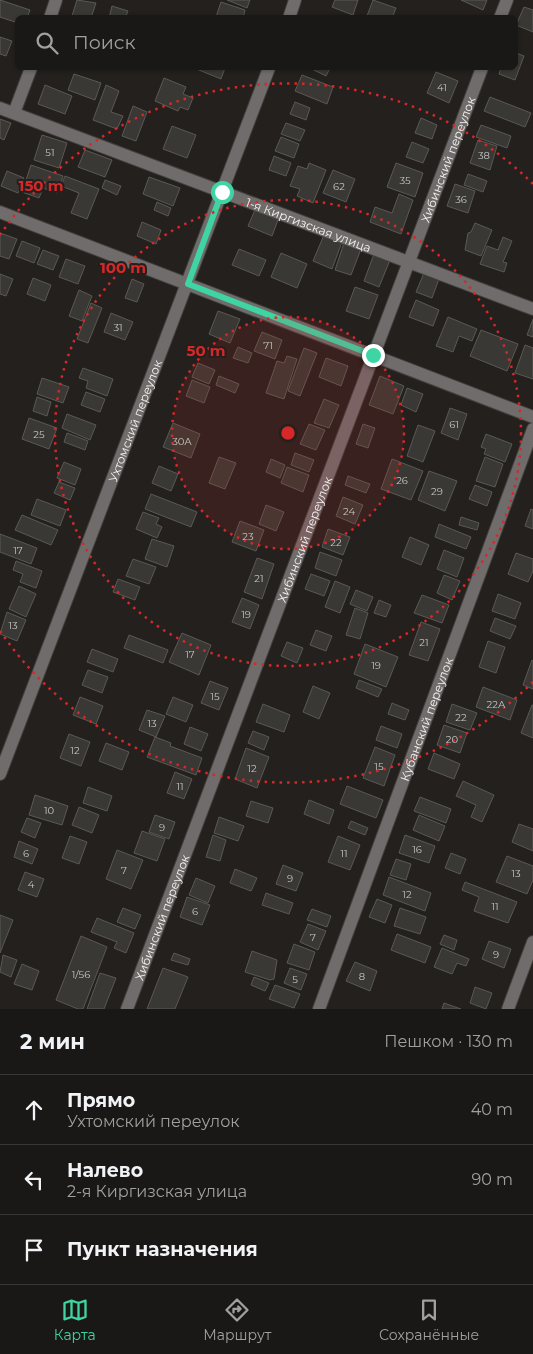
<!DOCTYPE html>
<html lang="ru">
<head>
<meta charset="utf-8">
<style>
	body { margin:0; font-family:Montserrat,sans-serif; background:#23211f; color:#f1f3f6 }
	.stop { position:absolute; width:15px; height:15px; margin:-11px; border:4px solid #3ed4a3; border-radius:50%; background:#fff }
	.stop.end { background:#3ed4a3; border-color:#fff; box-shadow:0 1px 5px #0008 }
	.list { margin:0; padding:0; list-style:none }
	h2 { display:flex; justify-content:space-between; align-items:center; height:65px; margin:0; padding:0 20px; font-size:21px }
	h2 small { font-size:16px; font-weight:400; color:#9fa0a1 }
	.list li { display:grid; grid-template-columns:32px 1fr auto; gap:15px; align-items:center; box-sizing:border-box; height:70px; padding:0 20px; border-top:1px solid #383735 }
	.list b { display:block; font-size:19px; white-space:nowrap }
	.list p { margin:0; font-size:16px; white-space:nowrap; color:#9fa0a1 }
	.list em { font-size:16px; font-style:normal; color:#9fa0a1 }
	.icon { flex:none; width:28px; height:28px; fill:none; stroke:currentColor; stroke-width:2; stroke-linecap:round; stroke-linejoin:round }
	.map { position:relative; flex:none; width:533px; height:1009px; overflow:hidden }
	.search { position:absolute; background:#1a1816; box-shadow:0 1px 4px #0004; left:15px; right:15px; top:15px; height:55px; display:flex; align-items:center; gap:12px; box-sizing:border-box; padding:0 18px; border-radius:8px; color:#9fa0a1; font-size:19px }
	.sheet { height:275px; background:#1a1816 }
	nav { display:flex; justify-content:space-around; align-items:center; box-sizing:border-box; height:70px; border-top:1px solid #383735; background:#1a1816; font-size:14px; color:#9fa0a1 }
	nav a { display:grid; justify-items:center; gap:2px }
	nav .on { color:#3ed4a3 }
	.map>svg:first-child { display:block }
</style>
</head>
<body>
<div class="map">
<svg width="533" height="1009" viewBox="0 0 533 1009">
	<rect width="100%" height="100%" fill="#23201d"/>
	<path fill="#3a3834" stroke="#5a5954" d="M0 0 30 10 27 18H18V23L0 17Z
		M77 0 96 3 91 18 72 16Z
		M227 0H250L247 8Z
		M335 0H358L353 15 332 7Z
		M373 0 396 8 392 18 367 16Z
		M461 0H487L483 10Z
		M221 2 245 10 243 18 216 17Z
		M112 6 128 11 125 18H109Z
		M524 7 533 10V32L516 25Z
		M0 37 12 41 6 56 0 54Z
		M516 53 524 56 515 80 499 74 501 68H516Z
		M194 68H225L221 79Z
		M310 68H330L326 76Z
		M436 72 458 81 449 103 427 93Z
		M74 74 101 83 95 100 68 90Z
		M302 75 333 87 327 104 295 91Z
		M164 78 186 87 183 94 193 98 188 110 180 107 178 111 155 101Z
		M45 85 72 96 65 114 38 104Z
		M106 85 119 91 111 112 123 116 117 129 93 120Z
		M490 97 531 113 525 127 484 111Z
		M295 102 310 108 306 120 290 114Z
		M133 106 147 112 136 141 122 136Z
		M421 118 437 125 432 139 415 133Z
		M0 119 11 123 4 140 0 138Z
		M286 123 305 130 300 141 281 134Z
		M481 125 511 136 507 148 476 137Z
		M172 126 196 135 187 158 163 149Z
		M42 135 67 143 59 168 34 160Z
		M281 137 299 144 294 158 275 151Z
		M478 140 497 146 490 170 470 163Z
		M412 142 429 149 423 163 406 157Z
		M85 150 112 160 105 177 78 167Z
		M274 156 291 163 286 176 269 170Z
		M309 163 326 170 313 203 297 196 300 189 290 186 298 166 307 169Z
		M396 163 423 173 415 197 387 187Z
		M31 165 63 176 57 193 43 188 39 198 22 192Z
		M333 170 355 179 346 202 323 193Z
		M7 171 24 178 18 193 1 186Z
		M468 174 487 181 483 192 464 185Z
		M65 176 99 189 87 219 71 213 79 193 61 186Z
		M149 177 180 188 173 206 143 194Z
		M105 180 121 186 117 195 102 188Z
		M455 184 475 191 468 213 447 206Z
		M399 194 413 200 401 234 370 222 375 207 392 213Z
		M157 202 171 208 168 216 154 210Z
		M255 210 278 220 272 236 248 226Z
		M142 222 161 230 156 244 137 236Z
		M475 223 492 230 481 256 465 250 468 233 471 232Z
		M0 233 17 239 9 259 0 256Z
		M324 235 342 242 332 269 313 261Z
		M503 237 512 241 503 262 507 263 504 272 480 264 487 246 498 250Z
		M22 241 40 248 34 263 16 256Z
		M344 243 361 249 351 275 335 270Z
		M239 249 266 260 259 276 232 265Z
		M43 250 59 256 53 270 37 264Z
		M281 253 307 264 297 288 271 277Z
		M374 254 390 260 379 287 364 281Z
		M66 259 85 266 78 284 59 277Z
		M424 273 439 279 432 298 416 292Z
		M0 274 13 279 6 296 0 294Z
		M33 278 51 285 45 301 27 294Z
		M132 279 144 284 137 302 125 298Z
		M355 287 378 295 369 319 346 311Z
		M79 290 92 296 82 321 69 316Z
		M416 300 439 310 433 326 409 317Z
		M91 303 102 308 88 343 77 339Z
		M218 311 240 319 230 343 209 334Z
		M111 313 133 322 125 340 104 332Z
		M448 317 477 329 472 341 459 336 453 352 436 346Z
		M533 319V337L527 335Z
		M481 330 518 344 507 371 470 356Z
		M262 332 282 340 275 359 254 351Z
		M525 345 533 348V379L515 373Z
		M238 347 252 353 248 363 233 358Z
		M304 348 317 353 300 396 288 391Z
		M287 356 297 359 284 399 266 393 277 361 284 363Z
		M326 358 348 366 341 386 319 377Z
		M198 363 215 370 209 384 192 377Z
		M83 368 113 379 107 396 86 388 88 381 79 378Z
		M219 376 239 384 235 393 216 385Z
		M380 376 404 386 393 414 369 405Z
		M42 378 69 387 63 403 37 394Z
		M192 380 210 387 204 403 186 396Z
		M407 388 423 394 416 412 401 405Z
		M86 392 105 399 100 412 81 405Z
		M37 397 51 402 47 416 33 411Z
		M324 399 339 405 329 428 314 423Z
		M450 408 467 414 458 440 441 433Z
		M67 414 96 425 90 440 62 428Z
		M29 418 57 428 49 449 22 439Z
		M173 423 200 434 191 458 163 447Z
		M309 424 325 430 316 450 300 444Z
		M363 424 375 428 368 448 356 444Z
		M418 425 435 431 423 462 407 456Z
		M67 433 88 441 85 450 64 442Z
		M486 434 512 444 505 462 484 454 486 449 481 447Z
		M295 453 314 460 309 472 291 465Z
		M219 457 236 463 225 489 209 483Z
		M485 457 503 464 495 487 476 481Z
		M271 459 285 465 280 478 266 472Z
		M392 459 423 471 411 500 381 489Z
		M64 462 81 469 75 485 57 478Z
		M159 466 178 474 171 491 152 483Z
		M287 467 309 475 303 492 281 483Z
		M429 471 457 481 445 511 418 500Z
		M348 476 370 484 366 493 345 485Z
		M59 482 75 488 70 500 54 493Z
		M475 485 492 492 487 506 469 499Z
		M151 494 197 512 191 527 145 509Z
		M343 497 363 505 355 524 336 516Z
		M37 499 66 510 60 526 31 515Z
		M266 505 284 512 276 531 259 524Z
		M531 509 533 510V529L525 526Z
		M143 512 159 518 156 524 162 527 157 538 136 529Z
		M22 515 58 530 51 545 15 530Z
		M461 517 479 523 477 530 459 525Z
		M240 521 264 530 256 551 232 542Z
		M439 524 471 537 466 549 435 537Z
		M328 529 350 537 343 555 322 547Z
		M0 534 37 548 31 564 0 552Z
		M410 537 429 545 421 565 402 557Z
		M152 539 174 546 167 567 145 559Z
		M444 550 464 558 457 577 437 569Z
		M320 552 342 560 336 576 315 568Z
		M516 553 533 559V571L528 582 508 574Z
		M257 558 274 564 262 599 244 592Z
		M133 559 156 567 149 584 126 576Z
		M16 561 42 571 36 588 20 582 23 574 13 570Z
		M311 574 330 581 324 596 305 589Z
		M444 575 460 581 452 600 437 593Z
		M118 579 140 587 135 600 113 592Z
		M335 581 350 587 340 613 325 607Z
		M19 586 36 594 26 617 9 609Z
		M356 590 373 597 367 611 350 604Z
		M498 594 521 603 515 619 492 611Z
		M422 595 449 605 442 623 414 613Z
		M242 598 259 605 250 629 232 622Z
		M379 600 391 605 386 617 374 613Z
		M355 608 368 613 360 639 346 635Z
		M7 612 26 620 17 641 0 634Z
		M495 618 516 626 510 639 490 631Z
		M421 622 440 629 428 661 409 655Z
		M316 630 332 636 326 651 310 645Z
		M182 633 211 645 199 675 169 662Z
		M129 635 168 650 163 663 124 648Z
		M488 641 505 647 496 673 479 667Z
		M287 642 303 648 297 663 281 656Z
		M365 644 398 657 386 687 354 674Z
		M92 649 118 659 113 672 87 662Z
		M532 660 533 661V689L523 685Z
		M88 670 108 677 102 693 82 685Z
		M359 680 382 689 378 697 356 688Z
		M210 681 228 688 219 710 201 703Z
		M313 686 330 693 319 719 303 712Z
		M483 687 517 700 510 720 476 707Z
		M80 697 103 706 96 724 73 715Z
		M173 697 193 705 186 722 166 714Z
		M392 703 409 710 405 720 388 714Z
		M263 704 290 715 284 732 256 722Z
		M452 704 477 713 470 730 446 722Z
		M532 705H533V738L521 733Z
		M147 710 165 716 156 737 139 730Z
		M444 725 467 733 460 753 437 745Z
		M381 726 402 734 397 748 376 740Z
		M190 727 208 734 201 751 184 744Z
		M253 731 269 737 264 750 248 743Z
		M69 734 90 742 81 766 60 758Z
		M155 737 171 743 170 746 202 758 196 775 147 757Z
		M106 743 129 752 122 770 99 761Z
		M375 747 395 755 384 786 363 778Z
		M246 748 269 757 257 788 235 779Z
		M434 753 460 764 454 779 428 769Z
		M175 772 192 779 184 799 167 793Z
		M463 781 494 795 482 822 471 817 476 805 456 796Z
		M347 786 383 800 376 818 340 804Z
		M88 787 112 796 107 811 83 803Z
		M35 795 68 806 62 825 29 815Z
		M420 797 451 809 446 823 414 811Z
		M309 800 334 810 329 824 304 814Z
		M251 801 273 808 268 823 246 816Z
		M79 807 99 815 92 833 72 825Z
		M155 815 175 822 169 839 149 832Z
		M419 815 445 826 439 841 413 830Z
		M219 817 244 826 238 841 214 833Z
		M27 818 41 823 35 838 21 832Z
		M351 821 368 828 365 835 348 828Z
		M519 824 533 829V851L512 842Z
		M142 831 165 839 157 861 134 853Z
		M213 835 226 840 220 861 206 857Z
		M405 835 435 846 429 863 399 853Z
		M70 836 87 842 79 864 62 858Z
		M338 836 360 845 350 870 328 862Z
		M19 841 38 849 32 864 14 857Z
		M117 850 143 860 131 889 106 879Z
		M451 853 466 859 460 874 445 868Z
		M507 856 533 866V880L527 894 496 882Z
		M396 859 411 864 406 880 390 875Z
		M283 865 303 873 296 891 276 884Z
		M235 869 257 878 251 891 230 883Z
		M25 872 44 879 37 897 18 890Z
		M389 877 431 893 425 911 383 895Z
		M196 878 215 886 208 903 189 895Z
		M465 882 517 902 508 923 474 911 479 897 462 890Z
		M266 893 293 903 289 914 262 905Z
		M187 897 210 905 202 925 180 917Z
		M377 899 392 905 385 923 369 917Z
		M123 908 141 915 135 929 117 922Z
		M400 908 426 917 420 934 394 926Z
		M312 909 331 916 327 927 307 920Z
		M0 915 13 920 0 953Z
		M97 918 134 933 126 953 114 948 117 942 91 932Z
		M308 924 326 931 318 950 300 942Z
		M397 934 431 947 425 963 391 950Z
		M444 935 457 940 454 950 440 944Z
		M81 936 107 947 83 1009H78L56 1000Z
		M489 941 511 949 504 968 482 959Z
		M294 944 315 952 309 970 287 963Z
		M442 948 469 959 466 966 457 963 452 974 434 967Z
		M252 951 277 960 274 979 270 980 245 972Z
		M174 953 190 959 188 965 171 960Z
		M3 955 17 960 11 977 0 972Z
		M355 962 377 971 370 991 346 981Z
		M22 964 39 971 32 990 14 984Z
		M163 968 188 977 175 1009H147Z
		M290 968 307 974 301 990 284 983Z
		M100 973 116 978 104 1009H87Z
		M254 977 269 983 265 991 251 985Z
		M275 985 300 994 294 1008 269 999Z
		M475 987 492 993 486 1009 470 1003Z
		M444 1003 461 1009H442Z"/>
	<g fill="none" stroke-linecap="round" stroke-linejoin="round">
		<defs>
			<g id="minor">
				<path d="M50 18 56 0"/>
				<path d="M289 18 295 0"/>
				<path d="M500 18 507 0"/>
				<path id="s1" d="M0 108 533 309"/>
				<path d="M14 113 31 68"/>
				<path d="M0 212 533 417"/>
				<path id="s2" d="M0 774 269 68"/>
				<path id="s3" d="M127 1009 482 68"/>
				<path id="s4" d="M319 1009 533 429"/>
				<path d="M508 1009 533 942"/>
			</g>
		</defs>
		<use href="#minor" stroke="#403e3b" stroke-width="14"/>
		<use href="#minor" stroke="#6f6c6b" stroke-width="12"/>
	</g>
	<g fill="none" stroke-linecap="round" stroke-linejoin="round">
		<path stroke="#3ed4a3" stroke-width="6" d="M222 192 188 284 373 355"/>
	</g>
	<circle cx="288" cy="433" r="116" fill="#d62828" fill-opacity=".12"/>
	<g fill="none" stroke="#d62828" stroke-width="2.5" stroke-dasharray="2.5 5">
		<circle cx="288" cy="433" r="116"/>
		<circle cx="288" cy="433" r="233"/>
		<path d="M533 682A349 349 0 0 1 0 631M0 235A349 349 0 0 1 533 184"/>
	</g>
	<g text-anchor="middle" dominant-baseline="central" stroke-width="4" stroke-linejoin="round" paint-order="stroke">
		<g font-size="10" fill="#c6c4c1">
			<text x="442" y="87">41</text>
			<text x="50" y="152">51</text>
			<text x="484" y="155">38</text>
			<text x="405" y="180">35</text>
			<text x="339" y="186">62</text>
			<text x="461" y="199">36</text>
			<text x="118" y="327">31</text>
			<text x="268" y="345">71</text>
			<text x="454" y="424">61</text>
			<text x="39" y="434">25</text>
			<text x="182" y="441">30А</text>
			<text x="402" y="480">26</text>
			<text x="437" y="491">29</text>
			<text x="349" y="511">24</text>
			<text x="248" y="536">23</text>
			<text x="336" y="542">22</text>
			<text x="18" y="550">17</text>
			<text x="259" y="578">21</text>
			<text x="246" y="614">19</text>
			<text x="13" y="625">13</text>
			<text x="424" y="642">21</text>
			<text x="190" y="654">17</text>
			<text x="376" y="665">19</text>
			<text x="215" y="696">15</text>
			<text x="496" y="704">22А</text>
			<text x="461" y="717">22</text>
			<text x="152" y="723">13</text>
			<text x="452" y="739">20</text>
			<text x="75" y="750">12</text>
			<text x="379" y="766">15</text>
			<text x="252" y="768">12</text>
			<text x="180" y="786">11</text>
			<text x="49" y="810">10</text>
			<text x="162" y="827">9</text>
			<text x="417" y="849">16</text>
			<text x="26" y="853">6</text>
			<text x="344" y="853">11</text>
			<text x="124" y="870">7</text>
			<text x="516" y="873">13</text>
			<text x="290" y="878">9</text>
			<text x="31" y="884">4</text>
			<text x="407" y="894">12</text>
			<text x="495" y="906">11</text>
			<text x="195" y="911">6</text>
			<text x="313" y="937">7</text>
			<text x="496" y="954">9</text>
			<text x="81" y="974">1/56</text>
			<text x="362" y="976">8</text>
			<text x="295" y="979">5</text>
		</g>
		<g font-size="12" fill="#f5f3f0" stroke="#23201d">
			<text stroke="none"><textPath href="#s3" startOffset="908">Хибинский переулок</textPath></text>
			<text stroke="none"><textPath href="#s1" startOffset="330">1-я Киргизская улица</textPath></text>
			<text stroke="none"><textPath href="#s2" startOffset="378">Ухтомский переулок</textPath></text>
			<text stroke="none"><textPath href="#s3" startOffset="502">Хибинский переулок</textPath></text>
			<text stroke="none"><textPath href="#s4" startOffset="309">Кубанский переулок</textPath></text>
			<text stroke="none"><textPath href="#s3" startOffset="98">Хибинский переулок</textPath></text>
		</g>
	</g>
	<circle cx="288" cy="433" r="8" fill="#d62828" stroke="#23201d" stroke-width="2.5"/>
	<g font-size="15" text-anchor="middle" font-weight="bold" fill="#d62828" stroke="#23201d" stroke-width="4" stroke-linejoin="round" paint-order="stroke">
		<text x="41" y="191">150 m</text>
		<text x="123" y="273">100 m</text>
		<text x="206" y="356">50 m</text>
	</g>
</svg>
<div class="stop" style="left:222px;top:192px"></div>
<div class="stop end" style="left:373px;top:355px"></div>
<div class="search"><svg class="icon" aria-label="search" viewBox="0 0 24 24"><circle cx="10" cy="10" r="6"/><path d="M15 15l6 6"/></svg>Поиск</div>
</div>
<section class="sheet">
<h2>2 мин<small>Пешком · 130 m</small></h2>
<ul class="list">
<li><svg class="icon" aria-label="ahead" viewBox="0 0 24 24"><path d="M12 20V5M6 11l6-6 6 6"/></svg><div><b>Прямо</b><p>Ухтомский переулок</p></div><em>40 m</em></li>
<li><svg class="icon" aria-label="left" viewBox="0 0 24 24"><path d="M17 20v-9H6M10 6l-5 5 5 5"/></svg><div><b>Налево</b><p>2-я Киргизская улица</p></div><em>90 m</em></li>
<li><svg class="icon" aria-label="arrive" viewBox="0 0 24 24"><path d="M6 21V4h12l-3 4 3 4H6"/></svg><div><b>Пункт назначения</b></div></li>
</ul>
</section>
<nav>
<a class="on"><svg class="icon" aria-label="map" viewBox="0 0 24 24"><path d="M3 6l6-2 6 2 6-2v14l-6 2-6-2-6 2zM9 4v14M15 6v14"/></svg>Карта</a>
<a><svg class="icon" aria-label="directions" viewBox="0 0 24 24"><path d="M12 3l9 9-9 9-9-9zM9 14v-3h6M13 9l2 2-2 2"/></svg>Маршрут</a>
<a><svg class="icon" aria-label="saved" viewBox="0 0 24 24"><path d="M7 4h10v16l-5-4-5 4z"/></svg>Сохранённые</a>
</nav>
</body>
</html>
